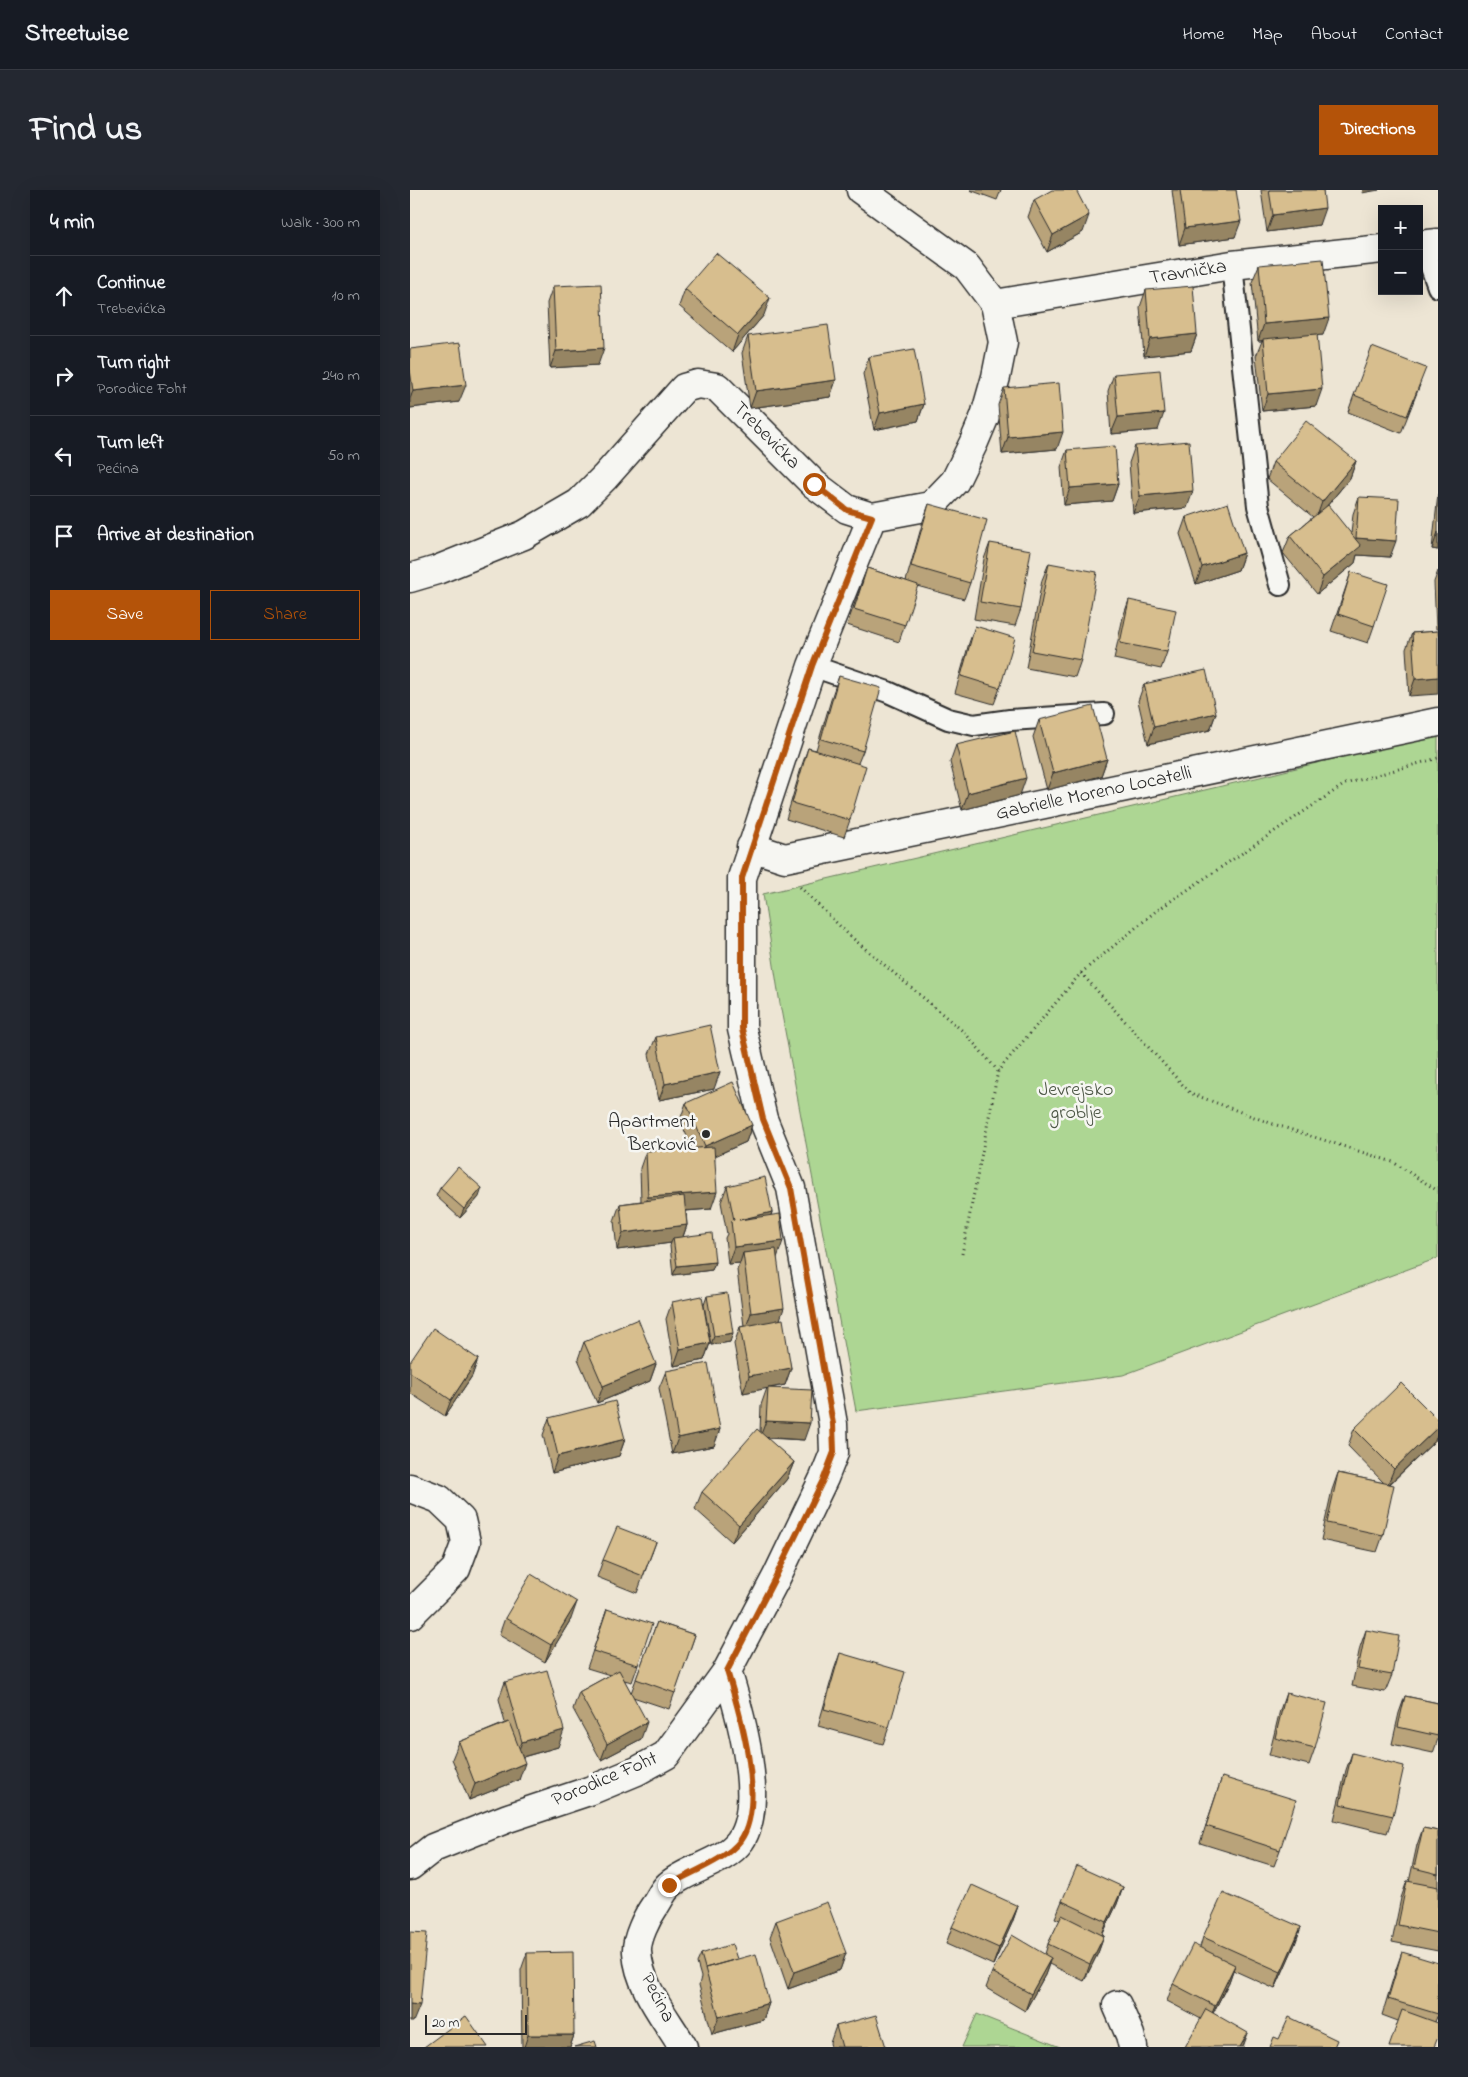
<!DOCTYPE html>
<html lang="en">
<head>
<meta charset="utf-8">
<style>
	body { margin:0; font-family:"Indie Flower",sans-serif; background:#242831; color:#f1f3f6 }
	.controls { position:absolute; right:15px; top:15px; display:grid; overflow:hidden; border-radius:0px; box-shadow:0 5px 20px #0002 }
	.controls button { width:45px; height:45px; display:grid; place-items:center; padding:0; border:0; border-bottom:1px solid #363941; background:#171b24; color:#f1f3f6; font:25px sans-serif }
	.scale { position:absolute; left:15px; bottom:12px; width:102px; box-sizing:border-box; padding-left:5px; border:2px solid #2b2b2b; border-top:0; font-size:14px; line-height:18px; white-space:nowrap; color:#2b2b2b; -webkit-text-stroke:4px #f6f6f2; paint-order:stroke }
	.stop { position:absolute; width:15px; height:15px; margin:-11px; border:4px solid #b45309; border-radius:50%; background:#fff }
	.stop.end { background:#b45309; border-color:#fff; box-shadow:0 1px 5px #0008 }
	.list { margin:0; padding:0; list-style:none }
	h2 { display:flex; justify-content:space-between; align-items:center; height:65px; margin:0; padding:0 20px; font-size:21px }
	h2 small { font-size:16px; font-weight:400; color:#9ea1a6 }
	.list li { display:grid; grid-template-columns:32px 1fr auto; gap:15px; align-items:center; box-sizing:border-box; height:80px; padding:0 20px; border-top:1px solid #363941 }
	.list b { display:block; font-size:19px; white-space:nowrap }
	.list p { margin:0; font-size:16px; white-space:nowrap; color:#9ea1a6 }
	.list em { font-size:16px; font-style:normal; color:#9ea1a6 }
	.actions { display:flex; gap:10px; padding:15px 20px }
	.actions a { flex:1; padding:11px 0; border:1px solid #b45309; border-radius:0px; text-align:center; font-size:18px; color:#b45309 }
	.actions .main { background:#b45309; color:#fff }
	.icon { flex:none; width:28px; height:28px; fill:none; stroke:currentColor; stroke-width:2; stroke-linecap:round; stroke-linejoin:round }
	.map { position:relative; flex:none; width:1028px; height:1857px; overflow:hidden; border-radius:0px }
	header { display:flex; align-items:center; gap:30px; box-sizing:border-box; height:70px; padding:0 25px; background:#171b24; border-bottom:1px solid #363941 }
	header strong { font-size:24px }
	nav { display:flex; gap:28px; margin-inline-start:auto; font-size:18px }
	.intro { display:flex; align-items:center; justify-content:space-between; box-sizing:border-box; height:120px; padding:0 30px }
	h1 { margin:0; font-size:35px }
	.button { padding:12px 22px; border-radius:0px; background:#b45309; color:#fff; font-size:18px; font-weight:700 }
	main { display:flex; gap:30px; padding:0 30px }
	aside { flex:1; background:#171b24; border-radius:0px; box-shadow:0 5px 20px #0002 }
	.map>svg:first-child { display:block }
</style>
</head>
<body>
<header>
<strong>Streetwise</strong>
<nav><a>Home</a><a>Map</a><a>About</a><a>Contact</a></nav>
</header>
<div class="intro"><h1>Find us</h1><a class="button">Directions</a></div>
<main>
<aside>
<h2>4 min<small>Walk · 300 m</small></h2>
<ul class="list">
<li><svg class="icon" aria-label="ahead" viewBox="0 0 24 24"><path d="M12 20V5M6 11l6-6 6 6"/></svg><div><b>Continue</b><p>Trebevićka</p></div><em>10 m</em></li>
<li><svg class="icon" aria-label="right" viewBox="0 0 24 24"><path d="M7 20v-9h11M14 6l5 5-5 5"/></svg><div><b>Turn right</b><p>Porodice Foht</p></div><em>240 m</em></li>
<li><svg class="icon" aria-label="left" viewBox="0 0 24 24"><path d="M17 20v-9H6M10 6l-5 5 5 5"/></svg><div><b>Turn left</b><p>Pećina</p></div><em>50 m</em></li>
<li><svg class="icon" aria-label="arrive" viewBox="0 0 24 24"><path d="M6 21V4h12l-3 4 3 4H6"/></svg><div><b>Arrive at destination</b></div></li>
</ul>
<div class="actions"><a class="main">Save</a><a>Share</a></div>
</aside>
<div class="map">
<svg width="1028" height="1857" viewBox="0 0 1028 1857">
	<rect width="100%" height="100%" fill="#ede5d4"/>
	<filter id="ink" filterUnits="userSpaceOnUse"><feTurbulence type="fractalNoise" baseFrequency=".02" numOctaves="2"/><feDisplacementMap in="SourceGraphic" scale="10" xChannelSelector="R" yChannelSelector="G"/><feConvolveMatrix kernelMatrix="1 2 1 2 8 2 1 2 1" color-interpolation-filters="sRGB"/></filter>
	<g filter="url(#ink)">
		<path fill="#add693" stroke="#6c805f" d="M1028 543V1068L713 1185 446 1221 370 814 353 704 850 587Z
			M567 1824 650 1857H552Z"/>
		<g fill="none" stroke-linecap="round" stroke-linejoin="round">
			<defs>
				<path id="lane" d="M1013 55 1028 97
					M822 75 848 316 870 395
					M402 476 478 502 538 529 564 535 600 530 694 524"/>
				<path id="street" d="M1009 55 1028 53
					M585 114 822 75 972 59
					M0 388 27 380 114 345 169 313 195 287 274 198 288 194 307 197 404 294 437 319 462 327 521 316 545 291 564 252 575 226 586 187 593 152 585 114 557 77 451 0
					M341 657 375 668 1028 532
					M0 1298 29 1309 51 1330 56 1352 46 1379 0 1425
					M0 1676 23 1658 98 1628 179 1601 227 1581 256 1565 317 1481 367 1386 414 1288 424 1263 423 1234 381 998 353 929 332 839V688L402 476 462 327
					M707 1815 720 1845 723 1857
					M273 1857C256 1828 229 1797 227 1762 226 1749 237 1727 244 1717 249 1710 253 1700 259 1695 278 1678 314 1673 330 1651 356 1613 330 1523 317 1481"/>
			</defs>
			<use href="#lane" stroke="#2b2b2b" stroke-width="24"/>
			<use href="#street" stroke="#2b2b2b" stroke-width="31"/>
			<path stroke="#2b2b2b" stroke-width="3" stroke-dasharray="1 4" stroke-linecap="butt" d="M390 697 440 746 555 843 588 881
				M671 783 780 903 860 933 983 972 1028 1001
				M552 1064 588 881 671 783 746 721 935 594 1028 568"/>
			<use href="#lane" stroke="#f6f6f2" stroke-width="20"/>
			<use href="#street" stroke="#f6f6f2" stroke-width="28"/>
		</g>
		<path fill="#b9a37a" stroke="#2b2b2b" d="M560 0H591L587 10Z
			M762 0H826L825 47 769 55Z
			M851 0H913L909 35 857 42Z
			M624 10 673 42 637 62 618 27Z
			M849 75 913 145H907L906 216 852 221 846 166 852 151H848L842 92Z
			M143 96 188 175 140 178 137 113Z
			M275 99 354 125 322 162 269 116Z
			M736 100 787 144 781 161 734 166 730 117Z
			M338 146 426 190 420 207 340 218 332 163Z
			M0 159 49 212 0 218Z
			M459 167 514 214 508 231 464 240 453 184Z
			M704 184 748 240 701 244 698 201Z
			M1010 195 991 243 938 222 944 205Z
			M594 198 647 259 592 264 588 215Z
			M725 256 777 318 723 323 719 273Z
			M657 260 708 294 702 311 654 315 651 277Z
			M946 271 940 288 917 316 941 344 943 324 949 307 980 367 947 365 945 373 907 404 873 363 880 346 903 327 857 289 863 272Z
			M1028 304V360L1022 359Z
			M519 314 560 393 554 409 507 396 489 452 437 435 457 378 496 391 513 331Z
			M776 327 834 363 828 380 786 394 770 344Z
			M580 353 611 419 605 436 564 429 574 369Z
			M639 373 671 470 665 487 616 478 632 390Z
			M1028 381V439H1026L1024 392Z
			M941 382 964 436 958 453 921 441Z
			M719 410 757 462 751 479 704 469 713 427Z
			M565 436 590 498 584 514 545 503 559 453Z
			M1028 441 999 506 996 459 1002 443Z
			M429 486 453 561 448 573 440 630 434 647 376 629 392 575 398 558 406 560 423 503Z
			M734 494 806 523 800 540 738 554 728 511Z
			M629 530 697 569 691 586 637 600 623 547Z
			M546 555 610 605 552 620 540 572Z
			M246 847 304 899 249 910 239 864Z
			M276 913 342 935 336 952 305 966 301 1019 276 1021 277 1035 273 1047 305 1072 302 1080 263 1085 260 1056 261 1053 207 1060 204 1031 210 1014 231 1011 230 978 236 961 282 958 270 930Z
			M317 996 362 1022 361 1026 367 1068 370 1130 381 1178 375 1195 360 1198 394 1250 356 1248 384 1272 377 1289 322 1352 285 1319 292 1302 350 1242 351 1215 357 1198 333 1203 324 1154 330 1137 334 1136 327 1080 330 1073 318 1074 315 1048 317 1044 311 1012Z
			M30 998 69 1007 50 1028 26 1006Z
			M297 1106 320 1152 301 1155 294 1115Z
			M262 1112 300 1153 294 1170 264 1176 256 1129Z
			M174 1152 246 1174 240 1191 187 1213 168 1169Z
			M68 1169 62 1186 35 1226 0 1203V1172Z
			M256 1181 310 1239 304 1256 262 1264 249 1198Z
			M139 1228 215 1249 209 1266 142 1283 133 1245Z
			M1028 1230V1242L1025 1251 980 1294 973 1345 967 1362 911 1350 922 1300 928 1283 974 1293 938 1256 944 1239Z
			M246 1352 227 1403 187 1387 193 1370Z
			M197 1419 228 1475 222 1492 214 1490 221 1503 247 1432 285 1445 259 1519 223 1507 231 1549 191 1570 163 1519 169 1502 200 1485 177 1478Z
			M95 1428 161 1429 135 1472 89 1445Z
			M956 1440 982 1485 975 1502 942 1496 950 1457Z
			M430 1463 479 1537 473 1554 408 1536 424 1480Z
			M95 1492 148 1557 113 1567 109 1590 59 1610 42 1569 49 1552 95 1533 89 1509Z
			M876 1503 905 1558 899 1575 859 1565 870 1520Z
			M995 1506 1028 1513V1549L1023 1563 982 1554 989 1523Z
			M942 1563 983 1626 977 1643 924 1630 936 1580Z
			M812 1587 870 1660 864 1676 790 1653Z
			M1013 1638 1028 1641V1761L982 1752 991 1708 997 1691 999 1692 1007 1655Z
			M713 1697 707 1714 692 1745 694 1746 688 1763 674 1791 639 1774 635 1785 615 1821 576 1798 582 1782 635 1764 638 1754 650 1730 645 1728 652 1711Z
			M608 1716 602 1733 583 1775 536 1754 542 1737Z
			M366 1731 436 1763 430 1780 378 1799 360 1747Z
			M891 1737 885 1754 865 1799 823 1780 819 1792 803 1823 791 1829 757 1811 763 1794 790 1757 793 1747Z
			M992 1762 1028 1824 1025 1832 988 1831 972 1825 986 1779Z
			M117 1763 164 1845 160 1857H112L111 1780Z
			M291 1764 327 1769 359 1813 353 1830 302 1844 289 1795 291 1787 287 1773Z
			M426 1836 476 1857H421L420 1853Z"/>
		<path fill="#968563" stroke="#2b2b2b" d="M953 0H969L952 3Z
			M915 18 909 35 857 42 863 25Z
			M679 25 673 42 637 62 643 45Z
			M831 31 825 47 769 55 775 38Z
			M360 108 354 125 322 162 328 145Z
			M919 128 913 145 848 151 854 134Z
			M787 144 781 161 734 166 740 149Z
			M194 158 188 175 140 178 146 161Z
			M426 190 420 207 340 218 346 201Z
			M56 195 49 212 0 218V209L3 201Z
			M912 199 906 216 852 221 858 204Z
			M514 214 508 231 464 240 470 223Z
			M754 223 748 240 701 244 708 227Z
			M653 242 647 259 592 264 598 247Z
			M946 271 940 288 906 329 912 312Z
			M708 294 702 311 654 315 660 298Z
			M783 301 777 318 723 323 730 306Z
			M1028 342V360L1022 359Z
			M946 348 986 351 980 367 947 365 945 373 907 404 913 387 940 365Z
			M834 363 828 380 786 394 792 377Z
			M1028 487V504L999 506 1005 489Z
			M806 523 800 540 738 554 744 537Z
			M697 569 691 586 637 600 643 583Z
			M616 588 610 605 552 620 558 603Z
			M310 882 304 899 249 910 255 894Z
			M342 935 336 952 289 973 295 956Z
			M72 998 69 1007 50 1028 54 1019Z
			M307 1002 301 1019 232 1024 238 1007Z
			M362 1022 356 1039 329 1030Z
			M277 1035 271 1052 263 1048 261 1053 207 1060 213 1043Z
			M373 1051 367 1068 333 1063 330 1073 318 1074 324 1057Z
			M305 1072 302 1080 263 1085 267 1076Z
			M374 1118 368 1135 335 1140 341 1123Z
			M323 1143 320 1152 301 1155 304 1146Z
			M300 1153 294 1170 264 1176 270 1159Z
			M68 1169 62 1186 35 1226 41 1210Z
			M246 1174 240 1191 187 1213 193 1196Z
			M381 1178 375 1195 333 1203 339 1186Z
			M356 1231 400 1233 394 1250 350 1247Z
			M1028 1237V1242L1025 1251 977 1296 984 1279Z
			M310 1239 304 1256 262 1264 268 1248Z
			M215 1249 209 1266 142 1283 148 1266Z
			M384 1272 377 1289 322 1352 329 1335Z
			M167 1412 161 1429 135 1472 141 1455Z
			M237 1532 231 1549 191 1570 197 1554Z
			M154 1540 148 1557 105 1569 112 1552Z
			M115 1573 109 1590 59 1610 65 1594Z
			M713 1697 707 1714 691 1748 697 1732Z
			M608 1716 602 1733 583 1775 589 1758Z
			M891 1737 885 1754 865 1799 871 1782Z
			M694 1746 688 1763 674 1791 680 1774Z
			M436 1763 430 1780 378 1799 384 1782Z
			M641 1768 635 1785 615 1821 621 1804Z
			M825 1775 819 1792 798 1833 805 1816Z
			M359 1813 353 1830 302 1844 309 1827Z
			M0 1814 10 1815 3 1832H0Z
			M838 1843 833 1857H830Z
			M118 1845H164L160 1857H114Z"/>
		<path fill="#d7be8e" stroke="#2b2b2b" d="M642 0H666L679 25 643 45 624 10Z
			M770 0H826L831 31 775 38Z
			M859 0H913L915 18 863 25Z
			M306 63 360 108 328 145 275 99Z
			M913 69 919 128 854 134 849 75Z
			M191 94 194 158 146 161 143 96Z
			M783 96 787 144 740 149 736 100Z
			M418 135 426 190 346 201 338 146Z
			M907 144 912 199 858 204 853 149Z
			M50 153 56 195 3 201 0 179V159Z
			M962 157 1016 178 997 226 944 205Z
			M504 159 514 214 470 223 459 167Z
			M750 180 754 223 708 227 704 184Z
			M649 193 653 242 598 247 594 198Z
			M896 231 946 271 912 312 863 272Z
			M779 251 783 301 730 306 725 256Z
			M705 256 708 294 660 298 657 260Z
			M949 307 989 309 986 351 946 348Z
			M818 313 834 363 792 377 776 327Z
			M519 314 577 330 560 393 501 376Z
			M918 315 951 356 913 387 880 346Z
			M580 353 621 360 611 419 570 412Z
			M639 373 687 382 671 470 622 461Z
			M457 378 508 395 495 435 444 419Z
			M941 382 978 394 964 436 928 424Z
			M719 410 766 420 757 462 710 453Z
			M565 436 605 448 590 498 551 486Z
			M1028 441V487L1005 489 1002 443Z
			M796 480 806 523 744 537 734 494Z
			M429 486 471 498 453 561 411 549Z
			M683 516 697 569 643 583 629 530Z
			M605 541 616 588 558 603 546 555Z
			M398 558 456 576 440 630 382 613Z
			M300 835 310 882 255 894 246 847Z
			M323 892 342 935 295 956 276 913Z
			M304 957 307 1002 238 1007 236 961Z
			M48 977 72 998 54 1019 30 998Z
			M355 987 362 1022 329 1030 370 1024 373 1051 324 1057 321 1031 324 1030 317 996Z
			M274 1006 277 1035 213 1043 210 1014Z
			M302 1043 305 1072 267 1076 263 1048Z
			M366 1059 374 1118 341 1123 333 1063Z
			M317 1103 323 1143 304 1146 297 1106Z
			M292 1106 300 1153 270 1159 262 1112Z
			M228 1129 246 1174 193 1196 174 1152Z
			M373 1129 381 1178 339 1186 330 1137Z
			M23 1138 68 1169 41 1210 0 1182V1172Z
			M298 1173 310 1239 268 1248 256 1181Z
			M991 1193 1028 1230V1237L984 1279 944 1239Z
			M358 1198 402 1200 400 1233 356 1231Z
			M205 1211 215 1249 148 1266 139 1228Z
			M347 1239 384 1272 329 1335 292 1302Z
			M928 1283 984 1295 973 1345 917 1333Z
			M207 1337 246 1352 233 1386 193 1370Z
			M121 1384 167 1412 141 1455 95 1428Z
			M197 1419 242 1434 228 1475 183 1461Z
			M247 1432 285 1445 265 1503 226 1489Z
			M956 1440 989 1446 982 1485 948 1479Z
			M430 1463 495 1482 479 1537 414 1519Z
			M137 1480 154 1540 112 1552 95 1492Z
			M209 1480 237 1532 197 1554 169 1502Z
			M876 1503 917 1513 905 1558 865 1548Z
			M995 1506 1028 1513V1546L988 1537Z
			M99 1532 115 1573 65 1594 49 1552Z
			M942 1563 994 1576 983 1626 930 1614Z
			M812 1587 886 1610 870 1660 796 1636Z
			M1013 1638 1028 1641V1684L1004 1678Z
			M667 1676 713 1697 697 1732 652 1711Z
			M997 1691 1028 1697V1743L988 1735Z
			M562 1695 608 1716 589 1758 542 1737Z
			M813 1703 891 1737 871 1782 793 1747Z
			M417 1712 436 1763 384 1782 366 1731Z
			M652 1725 694 1746 680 1774 638 1754Z
			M0 1742 17 1743 10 1815 0 1814Z
			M602 1745 641 1768 621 1804 582 1782Z
			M322 1754 327 1769 295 1778 291 1764Z
			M783 1754 825 1775 805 1816 763 1794Z
			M163 1762 164 1845H118L117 1763Z
			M992 1762 1028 1773V1824L978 1809Z
			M346 1764 359 1813 309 1827 295 1778Z
			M796 1819 838 1843 830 1857H775Z
			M992 1820 1028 1833V1847L1024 1857H979Z
			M466 1825 476 1857H432L426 1836Z
			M56 1826 78 1857H14Z
			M879 1827 927 1850 924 1857H860L864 1847 869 1849Z
			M185 1851 187 1857H164Z"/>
	</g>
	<g fill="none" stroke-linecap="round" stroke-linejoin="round" filter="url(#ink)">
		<path stroke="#b45309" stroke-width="6" d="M259 1695C279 1683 316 1670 330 1651 357 1614 330 1523 317 1481L366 1386 414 1288 424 1262 423 1234 381 998 353 929 332 839V688L402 476 462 327 437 320 404 294"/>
	</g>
	<circle fill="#2b2b2b" stroke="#f6f6f2" stroke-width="2" cx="296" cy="944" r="5"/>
	<g text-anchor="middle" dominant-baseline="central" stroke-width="5" stroke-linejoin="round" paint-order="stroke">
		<g font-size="20" fill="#2b2b2b" stroke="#f6f6f2">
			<text transform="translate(778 83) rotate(-9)">Travnička</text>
			<text transform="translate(356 246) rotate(45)">Trebevićka</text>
			<text transform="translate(684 604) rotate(-12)">Gabrielle Moreno Locatelli</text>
			<text transform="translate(195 1590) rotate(-23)">Porodice Foht</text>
			<text transform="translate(247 1808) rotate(63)">Pećina</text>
		</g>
		<g font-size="20" fill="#4c5645" stroke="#f6f6f2">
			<text x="666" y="900">Jevrejsko<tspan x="666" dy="23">groblje</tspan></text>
		</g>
		<g font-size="20" fill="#2b2b2b" stroke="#f6f6f2" text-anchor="end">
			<text x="286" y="932">Apartment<tspan x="286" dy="23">Berković</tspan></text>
		</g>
	</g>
</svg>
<div class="controls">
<button>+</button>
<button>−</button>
</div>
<div class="scale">20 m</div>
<div class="stop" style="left:404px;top:294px"></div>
<div class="stop end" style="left:259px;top:1695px"></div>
</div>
</main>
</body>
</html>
